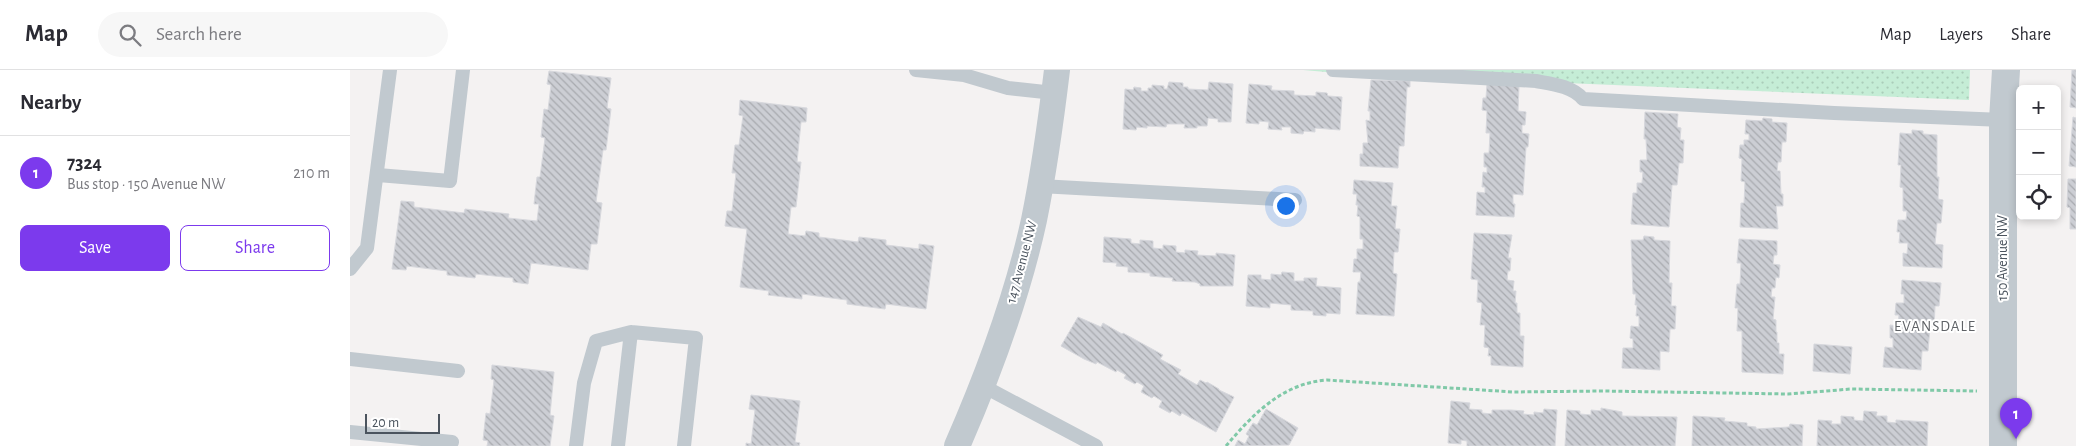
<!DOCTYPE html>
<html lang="en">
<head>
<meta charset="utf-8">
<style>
	body { margin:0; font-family:"Alegreya Sans",sans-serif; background:#f7f7f7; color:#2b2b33 }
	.controls { position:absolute; right:15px; top:15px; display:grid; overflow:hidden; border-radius:8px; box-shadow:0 2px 8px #0003 }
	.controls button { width:45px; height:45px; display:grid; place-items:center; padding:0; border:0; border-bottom:1px solid #e1e1e2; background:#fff; color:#2b2b33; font:25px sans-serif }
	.scale { position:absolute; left:15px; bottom:12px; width:75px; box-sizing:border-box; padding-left:5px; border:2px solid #4b545e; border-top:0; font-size:14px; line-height:18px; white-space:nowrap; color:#4b545e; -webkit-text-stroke:4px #fff; paint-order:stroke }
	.you { position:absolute; left:935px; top:135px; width:18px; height:18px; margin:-12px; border:4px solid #fff; border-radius:50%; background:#1a73e8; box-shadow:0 0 0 8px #1a73e833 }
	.badge { display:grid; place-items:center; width:32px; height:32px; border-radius:50%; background:#7c3aed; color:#fff; font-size:16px; font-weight:700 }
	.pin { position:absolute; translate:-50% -41px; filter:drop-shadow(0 1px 2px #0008) }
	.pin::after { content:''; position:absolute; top:26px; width:18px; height:15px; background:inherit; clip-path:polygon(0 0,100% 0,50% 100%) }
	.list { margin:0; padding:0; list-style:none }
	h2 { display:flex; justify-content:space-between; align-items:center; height:65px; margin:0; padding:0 20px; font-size:21px }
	h2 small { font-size:16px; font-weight:400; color:#7c7c81 }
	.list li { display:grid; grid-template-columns:32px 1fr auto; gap:15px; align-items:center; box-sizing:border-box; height:75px; padding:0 20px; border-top:1px solid #e1e1e2 }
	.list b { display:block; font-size:19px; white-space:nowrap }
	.list p { margin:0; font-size:16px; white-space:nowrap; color:#7c7c81 }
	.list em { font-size:16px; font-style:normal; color:#7c7c81 }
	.actions { display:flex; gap:10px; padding:15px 20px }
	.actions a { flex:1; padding:11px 0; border:1px solid #7c3aed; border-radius:8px; text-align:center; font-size:18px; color:#7c3aed }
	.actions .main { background:#7c3aed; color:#fff }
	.icon { flex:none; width:28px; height:28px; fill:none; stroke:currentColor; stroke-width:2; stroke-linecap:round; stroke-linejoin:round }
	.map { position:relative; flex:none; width:1726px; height:376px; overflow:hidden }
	header { display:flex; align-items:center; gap:30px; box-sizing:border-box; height:70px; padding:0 25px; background:#fff; border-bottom:1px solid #e1e1e2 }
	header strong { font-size:24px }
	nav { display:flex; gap:28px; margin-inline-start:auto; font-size:18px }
	.search { width:350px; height:45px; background:#f7f7f7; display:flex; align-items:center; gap:12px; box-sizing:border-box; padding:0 18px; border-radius:28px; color:#7c7c81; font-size:19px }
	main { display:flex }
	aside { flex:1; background:#fff }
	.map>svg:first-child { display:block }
</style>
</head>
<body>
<header>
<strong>Map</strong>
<div class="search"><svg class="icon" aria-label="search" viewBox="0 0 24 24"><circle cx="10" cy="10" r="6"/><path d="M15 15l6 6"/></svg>Search here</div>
<nav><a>Map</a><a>Layers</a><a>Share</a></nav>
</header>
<main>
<aside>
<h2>Nearby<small></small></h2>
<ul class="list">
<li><span class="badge">1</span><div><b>7324</b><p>Bus stop · 150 Avenue NW</p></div><em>210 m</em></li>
</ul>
<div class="actions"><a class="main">Save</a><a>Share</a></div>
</aside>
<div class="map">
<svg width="1726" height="376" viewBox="0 0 1726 376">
	<defs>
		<pattern id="park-dots" width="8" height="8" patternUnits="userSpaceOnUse" patternTransform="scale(1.25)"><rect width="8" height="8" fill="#c5edd6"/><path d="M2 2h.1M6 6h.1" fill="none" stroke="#abcdba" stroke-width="1.8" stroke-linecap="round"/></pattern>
		<pattern id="building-back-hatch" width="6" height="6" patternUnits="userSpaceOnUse" patternTransform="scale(1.25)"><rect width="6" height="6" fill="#ccced4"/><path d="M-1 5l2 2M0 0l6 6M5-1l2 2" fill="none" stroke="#a8aaaf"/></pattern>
	</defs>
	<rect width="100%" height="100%" fill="#f4f2f2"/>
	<path fill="url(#park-dots)" d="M953 0H1620L1619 30 999 4Z"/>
	<path fill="url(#building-back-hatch)" stroke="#d7d8dd" d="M1722 0H1726V38L1720 37Z
		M199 1 261 8 257 38 261 39 256 80H253L246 132 252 133 247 174H241L238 200 181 193 178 214 163 212V208L126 204 125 208 97 205V201L57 196 56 200 42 199 51 131 64 132V137L114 143 115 139 159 144 158 148 187 151 189 134H184L187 107H190L195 68 191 67 194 39 198 40 201 15 197 14Z
		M1021 10 1060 11V17H1057L1054 76H1049L1048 98 1010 96V84H1013V73H1018L1016 50 1020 51V41H1018Z
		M819 12 833 13V17H838V19L858 20 859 12 883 14 881 52H868V49L858 48 857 56H847V58H834L835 54H817L816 57 797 56V58L787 57 786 60 773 59 775 19 783 20 784 17 791 18V21H798V18H802V15L814 16V19H817Z
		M899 14 922 16 921 20 944 21V25L966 26V22L977 23 978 26 992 27 990 60 965 58V62L954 61 953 64 941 63V57H931L932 60 918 59 919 52 909 51V54L896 53Z
		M1137 14 1169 16 1168 41 1176 42 1175 55H1172V63L1179 64 1178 77H1176L1173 125 1163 124V134H1165L1164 147 1126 145 1127 122 1135 123V117H1132L1133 102 1137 103V97H1134V83H1139L1140 63H1136L1137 41 1132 40 1133 28H1136Z
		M390 30 457 38 456 52H451L447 92H451L446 137H441L438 164 455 166 456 161 469 163V167L508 172 509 167 536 170V175L569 179V174L584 176 576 239 536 234 535 239 497 234V230L452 224V229L418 225 419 221 390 217 397 159 375 156 377 141H382L386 103H382L385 75H389L393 46 389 45Z
		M1295 42 1328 44 1327 57 1331 58 1330 70H1334L1333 93H1329L1327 115H1322L1319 157 1281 154 1283 123H1287V113H1292L1293 102H1290V90H1297L1296 69H1294Z
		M1723 47 1726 48V97L1719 96Z
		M1413 48 1422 49V52L1437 53 1436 72H1432L1431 92H1428L1427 101H1430L1431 124H1433V136H1426L1428 159 1390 157 1391 133H1394L1395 112 1391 111 1392 89 1389 88 1390 75H1394V70H1399V64H1395L1396 50 1412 51Z
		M1562 60 1573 61V64L1587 65V107H1589L1588 129 1593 130 1591 153H1587L1585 174 1593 175 1592 198 1553 196V183L1557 184 1558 173H1549L1550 162H1547L1548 150H1556L1557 141H1553V118L1550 117 1551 95H1548L1550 63 1562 64Z
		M1718 109H1726V159H1720V138L1717 137Z
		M1004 110 1043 113 1041 136H1047L1045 159H1050L1048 182H1044L1043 203 1047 204 1044 246 1006 244 1008 212H1010L1011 202H1003L1004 189H1007V179H1013V169H1010V147L1007 146 1008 135H1006L1007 124H1003Z
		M1124 163 1162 165 1158 188H1161L1160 201H1158L1157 210 1164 211 1163 221H1166L1165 233H1167V243H1170V266H1174L1173 297 1141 295V286H1138L1139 278 1134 277 1135 255H1130L1132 233 1127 232 1128 210 1121 209Z
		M1294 166 1304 167V170L1320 171 1319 213H1322L1321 236H1326L1325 259H1320L1319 282 1310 281V300L1272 298 1273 278H1283V269L1280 268 1281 256 1289 257V246H1286L1287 235H1285L1286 224H1283L1281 170H1293Z
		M754 167 781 169V173L790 174V170L803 171V178L813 179V175L826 176V182L835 183V180L848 181 847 185 866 186V183L885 185 883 216H850V214L845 212 822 211 823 208 800 206V203L778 202V197L766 196 767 193 753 192Z
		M1389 169 1427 171V185H1424L1423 194 1430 195 1429 208 1426 207 1425 218H1422L1421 227H1425L1423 249 1426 250V262H1427V273H1429V284H1434L1433 304 1392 302V261H1387L1388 238H1385L1387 214H1390L1391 193H1387Z
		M932 202 944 203V211H954V208H967L966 216 991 218 990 244 976 243V246L963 245V241L941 240V235L920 233V238L896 236 898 205H911V209L921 210V204L931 205Z
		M1552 210 1591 213 1589 236H1585L1584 259 1580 258 1578 281H1572L1571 300 1533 297 1535 277 1543 278V268H1540V255L1548 256 1549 245H1545L1546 233H1554V224H1551Z
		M728 247 751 257 753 253 772 264 773 263 813 285 810 289 831 300 828 304 847 315 850 310 856 313 857 312 869 319V320L884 327 866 362 832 343 830 346 822 341 820 343 809 337 812 331 804 326 802 328 791 322 794 316 787 312 785 314 774 308 776 305 767 300 766 302 747 292 746 294 734 289 711 276Z
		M1464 274 1502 277 1500 304 1463 301Z
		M142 295 204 302 200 345 204 346 200 376H137L138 371 133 370 136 343 140 344 144 310 141 309Z
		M401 325 450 331 445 372 450 373 449 376H396V373L401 374 405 340 399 339Z
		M1101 331 1120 333 1119 339 1132 340V343L1142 344V340H1161L1174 341 1173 344 1184 345V342L1193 343 1194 339 1207 340 1205 376H1117V371L1111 370V374L1098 373Z
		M1251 338 1272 342V346L1327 347 1325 376H1215L1217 340 1230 341V344L1241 345V340L1251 341Z
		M916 339 948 358 939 375 885 376 888 370 895 374 899 366 896 364 903 353 907 355Z
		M1514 341 1527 342 1526 346H1537V352L1546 353V350L1578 352 1577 376H1467L1468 350 1482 351 1481 354H1491V346L1504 347V350L1513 351Z
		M1343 346 1375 348 1374 351 1397 353V356L1406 357V359L1439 357 1440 354 1453 355 1452 376H1342Z"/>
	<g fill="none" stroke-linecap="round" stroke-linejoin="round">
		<path stroke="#80c9a8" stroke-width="3" stroke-dasharray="4 2.5" stroke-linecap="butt" d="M876 376C903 344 933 313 977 310L1163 322 1253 321 1438 324 1501 319 1627 321"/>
		<path stroke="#c1c9cf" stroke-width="14" d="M566 0 614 5 658 18 704 23
			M983 0 1186 11C1202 14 1222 16 1233 29L1484 43 1653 50
			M28 105 100 111 113 0
			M690 116 945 130
			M0 199 17 178 40 0
			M0 289 108 301
			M633 316 746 376
			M0 362 102 372
			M226 376 234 313 246 271 281 262 346 268 334 376
			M268 376 281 262"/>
		<path stroke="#c1c9cf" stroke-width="26" d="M607 376C639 303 667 228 684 150 694 101 701 50 707 0"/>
		<path stroke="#c1c9cf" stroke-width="28" d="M1653 376V50L1656 0"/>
	</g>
	<g text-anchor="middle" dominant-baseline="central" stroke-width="4" stroke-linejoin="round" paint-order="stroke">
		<g font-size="14" fill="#4b545e" stroke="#fff">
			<text transform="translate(1653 188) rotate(-90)">150 Avenue NW</text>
			<text transform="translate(672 192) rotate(-75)">147 Avenue NW</text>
		</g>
		<g font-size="15" letter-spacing="1" fill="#5f6266" stroke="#fff">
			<text x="1585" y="256">EVANSDALE</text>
		</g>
	</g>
</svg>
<div class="controls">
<button>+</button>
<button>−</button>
<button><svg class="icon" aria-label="locate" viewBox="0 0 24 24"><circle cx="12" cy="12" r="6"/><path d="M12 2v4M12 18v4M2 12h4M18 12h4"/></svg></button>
</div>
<div class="scale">20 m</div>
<div class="you"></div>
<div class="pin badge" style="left:1666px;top:369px">1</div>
</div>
</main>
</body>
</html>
